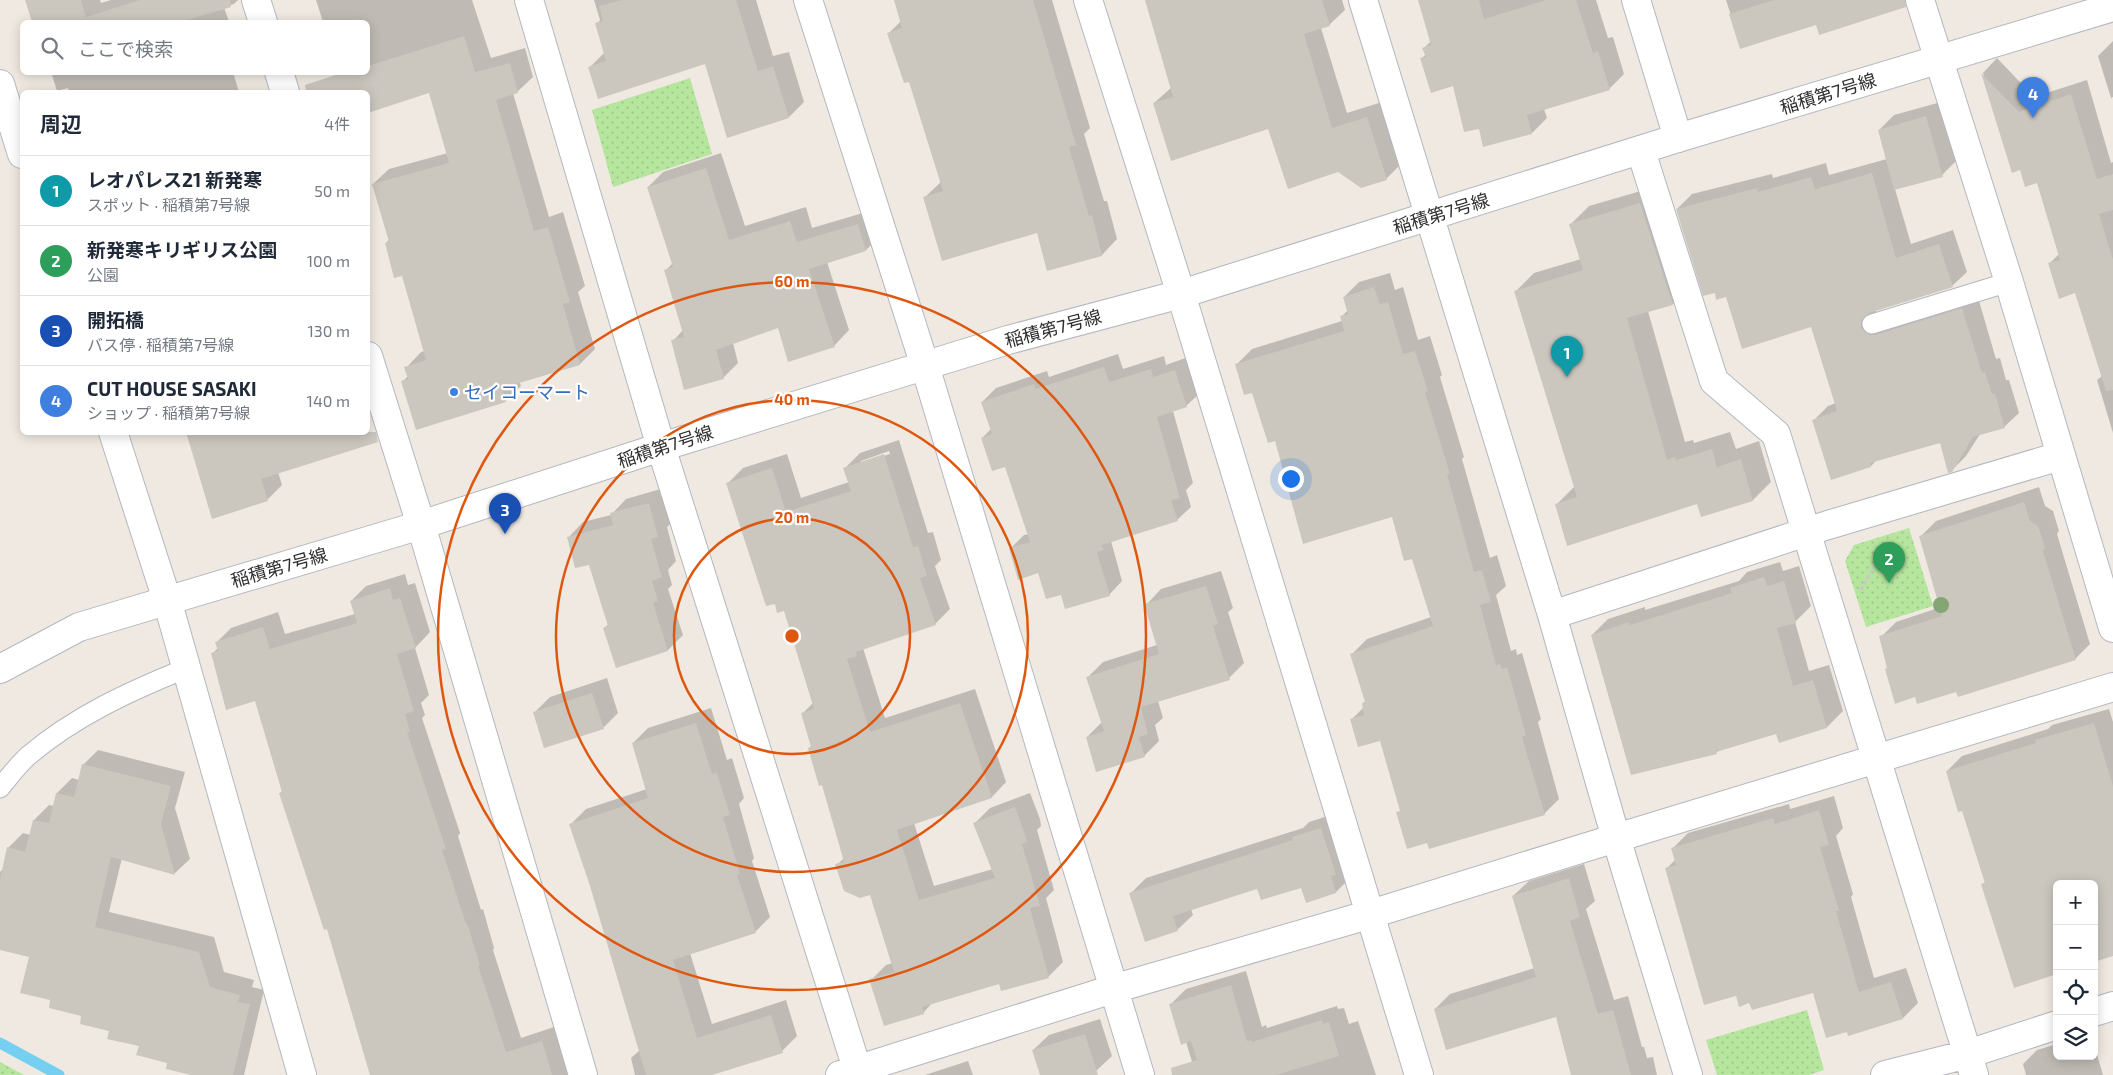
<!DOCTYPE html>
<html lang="ja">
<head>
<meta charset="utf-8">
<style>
	body { margin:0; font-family:"Exo 2","Noto Sans JP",sans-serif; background:#f6f6f7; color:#1f2937 }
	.controls { position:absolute; right:15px; bottom:15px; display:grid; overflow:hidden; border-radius:8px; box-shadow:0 2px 12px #0003 }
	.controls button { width:45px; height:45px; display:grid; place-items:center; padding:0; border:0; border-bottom:1px solid #e0e1e3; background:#fff; color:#1f2937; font:25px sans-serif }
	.you { position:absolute; left:1290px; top:478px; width:18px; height:18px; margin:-12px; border:4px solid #fff; border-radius:50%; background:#1a73e8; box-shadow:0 0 0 8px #1a73e833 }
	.badge { display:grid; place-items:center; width:32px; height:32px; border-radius:50%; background:#111827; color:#fff; font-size:16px; font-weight:700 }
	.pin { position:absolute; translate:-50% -41px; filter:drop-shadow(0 1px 2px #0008) }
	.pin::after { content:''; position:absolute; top:26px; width:18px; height:15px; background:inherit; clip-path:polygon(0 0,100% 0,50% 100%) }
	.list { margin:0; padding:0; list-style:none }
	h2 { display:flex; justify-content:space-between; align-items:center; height:65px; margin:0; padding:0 20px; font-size:21px }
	h2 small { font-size:16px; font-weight:400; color:#747a83 }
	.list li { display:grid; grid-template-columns:32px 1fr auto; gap:15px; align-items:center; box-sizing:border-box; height:70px; padding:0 20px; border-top:1px solid #e0e1e3 }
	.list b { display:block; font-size:19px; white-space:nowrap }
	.list p { margin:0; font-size:16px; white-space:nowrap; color:#747a83 }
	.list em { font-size:16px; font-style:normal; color:#747a83 }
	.icon { flex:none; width:28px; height:28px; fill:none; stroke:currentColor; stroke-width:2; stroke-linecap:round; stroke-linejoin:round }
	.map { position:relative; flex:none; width:2113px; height:1075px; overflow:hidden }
	.search { position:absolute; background:#fff; box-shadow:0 2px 12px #0003; left:20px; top:20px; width:350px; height:55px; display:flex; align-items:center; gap:12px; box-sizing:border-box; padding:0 18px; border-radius:8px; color:#747a83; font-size:19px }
	.panel { position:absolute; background:#fff; box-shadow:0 2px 12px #0003; left:20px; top:90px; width:350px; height:345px; border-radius:8px }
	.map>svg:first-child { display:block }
</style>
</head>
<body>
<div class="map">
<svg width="2113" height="1075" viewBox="0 0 2113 1075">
	<defs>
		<pattern id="park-dots" width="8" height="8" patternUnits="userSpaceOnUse" patternTransform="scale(1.25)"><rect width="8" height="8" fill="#b6e59e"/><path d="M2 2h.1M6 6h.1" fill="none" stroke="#9dc588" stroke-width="1.8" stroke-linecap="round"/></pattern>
	</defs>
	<rect width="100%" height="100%" fill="#efe9e1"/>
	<path fill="url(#park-dots)" d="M690 78 712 154 613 187 592 110Z
		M1909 528 1933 606 1866 627 1845 561 1854 545Z
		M1807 1010 1824 1070 1809 1075H1717L1706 1040Z
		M0 1062 24 1075H0Z"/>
	<path fill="#0003" fill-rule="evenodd" d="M27 0H100L101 3 111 0H238L234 4 224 7 229 22H34Z
		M316 0H472L491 58 525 48 533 77 517 92 513 93 549 217 563 212 585 286 578 292 595 349 580 364 519 381 521 386 506 401 403 381 408 376 406 368 421 352 425 351 403 275 386 243 389 240 373 184 389 169 448 153 430 92 368 112V92H343L338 76 340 72H368V22H323Z
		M594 0H756L773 56 789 52 804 102 789 117 706 62 590 67 605 52 597 24 600 20Z
		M895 0H1052L1090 128 1084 134 1104 201H1107L1117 239 1102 255 1048 270 1038 232 925 197 942 181 910 80 889 33 901 21Z
		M1146 0H1342L1345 10 1329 25 1321 28 1347 113 1382 102 1401 164 1386 179 1269 128 1154 103 1172 87Z
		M1419 0H1596L1608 38 1613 37 1624 74 1609 89 1544 109 1547 118 1532 133 1480 127 1454 85 1421 59 1426 54 1424 48 1431 41Z
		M1726 0H1884L1741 47Z
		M2113 41V97L2111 98 2098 56Z
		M1997 58 2034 97 2087 80 2111 163 2113 162V433L2097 380 2102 376 2076 292 2049 264 2059 254 2038 182 2020 169 2012 171 1983 73Z
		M51 72H233L239 92H69L68 88 57 91Z
		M1941 102 1957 160 1942 175 1895 189 1911 244 1953 230 1967 272 1952 286 1876 310V313L1884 321 1977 294 1996 359 2000 358 2006 380H2009L2019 413 2004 427 1980 434 1966 456 1951 471 1941 441 1877 460 1871 466 1813 421 1828 406 1836 403 1812 326 1727 295 1677 209 1692 194 1772 174 1773 178 1826 163 1829 175 1887 159 1879 130 1894 115Z
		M721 153 745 226 806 207 812 228 873 210 881 235 866 250 827 262 849 330 834 346 778 327 733 343 738 363 723 378 673 341 683 330 666 270 673 263 648 187 663 172Z
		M1658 186 1691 285 1673 304 1648 311 1685 442 1693 440 1694 443 1730 432 1736 449 1759 441 1771 482 1753 500 1556 505 1575 486 1516 291 1534 273 1581 259 1570 225 1589 206Z
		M1390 273 1395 290 1403 287 1418 340 1430 336 1442 375 1440 377 1464 457 1462 459 1490 558 1497 555 1506 586 1496 595 1511 651 1516 649 1517 655 1522 653 1541 719 1538 722 1559 799 1544 814 1428 842 1398 813 1401 810 1381 740 1352 719 1364 707 1363 703 1366 701 1352 654 1367 639 1431 617 1413 557 1393 515 1276 439 1253 391 1237 364 1252 349 1342 321 1341 317 1348 310 1344 297 1359 282Z
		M1118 354 1123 369 1164 356 1166 365 1188 357 1200 393 1186 406 1173 411 1193 483 1186 490 1191 507 1177 520 1111 541 1122 581 1109 595 1062 593 1010 549 1024 535 1029 534 1006 465 982 438 991 429 982 402 996 388 1047 371 1049 377Z
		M187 432 278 472 282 485 267 500Z
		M899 440 928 533 933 532 941 560 935 566 950 609 935 624 863 648 885 718 975 689 1006 782 992 797 914 823 934 886 993 869 975 823 990 808 1030 793 1040 819 1041 826 1037 830 1054 890 1046 898 1063 962 1048 977 1000 982 933 1002 923 1013 871 980 886 965 893 963 871 894 837 865 844 858 822 784 809 748 812 745 802 714 814 702 785 610 775 602 728 483 743 468 787 454 801 498 849 482 845 468 860 453ZM889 451 890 454 861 463V461Z
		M2039 487 2045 506 2053 511 2059 531 2057 534 2090 644 2075 659 1957 691 1916 695 1888 667 1881 637 1896 622 1941 607 1921 536 1936 521Z
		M664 488 673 521 667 527 676 561 668 570 672 585 668 589 683 635 668 650 617 666 604 628 609 624 590 563 568 538 583 522 611 515 626 499Z
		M1780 562 1783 571 1799 566 1811 606 1795 622 1809 671 1829 665 1843 711 1827 727 1777 732 1720 749 1716 753 1592 635 1608 619 1645 607V610L1739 581 1747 572Z
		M1221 571 1233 608 1228 612 1244 663 1229 678 1158 701 1163 718 1155 725 1159 741 1144 756 1087 737 1102 722 1088 677 1103 662 1157 645 1146 605 1161 589Z
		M405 574 408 585 415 583 430 632 415 648 429 695 421 703 425 715 422 718 460 833 458 836 481 910 483 909 494 948 493 950 521 1038 557 1026 572 1075H375L368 1062 327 928 280 793 283 790 256 699 212 654 218 648 216 643 231 628 278 612 285 634 355 614 351 601 366 586Z
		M607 678 618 713 603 728 534 713 550 697Z
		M711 708 727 760 732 758 744 798 739 804 754 858 752 861 770 917 755 932 690 953 712 1024 786 1000 797 1036 782 1051 708 1075H635L631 1058 640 1050 591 886 571 824 586 809 647 789 633 743 648 728Z
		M2109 709 2113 722V955L2094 884H1983L1985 882 1963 810 1947 771 1962 756 2048 729 2052 725Z
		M98 750 185 772 175 808 190 859 175 873 122 858 109 912 214 937 224 972 254 980 252 987 264 990 244 1075H196L169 1062 52 1000 31 956 0 949V872L4 868 8 848 23 833 31 835 34 820 49 805 54 806 57 793 72 778 79 780 83 765Z
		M1834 796 1843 828 1836 836 1853 894 1851 897 1874 978 1906 968 1918 1003 1903 1018 1813 991 1750 1002 1736 994 1666 869 1676 859 1673 848 1688 833 1789 804 1790 809Z
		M1337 813 1351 877 1336 892 1302 886 1258 888 1191 909 1193 915 1177 930 1131 893 1146 878 1303 828 1309 822Z
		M1584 864 1595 901 1586 909 1614 1000 1628 996 1642 1047H1644L1647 1058 1653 1057 1657 1075H1574L1557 1016 1435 1009 1450 994 1535 968 1513 896 1529 881Z
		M1246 971 1262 1027 1266 1025 1267 1028 1337 1006 1338 1009 1344 1008 1349 1024 1358 1021 1376 1075H1196L1186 1042 1170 1005 1186 989Z
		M1100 1019 1112 1056 1096 1071 1084 1075H1041L1033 1050 1049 1035Z
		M2057 1044V1056H2094V1044L2103 1075H2026L2023 1064 2037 1050Z
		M968 1061 973 1075H925Z"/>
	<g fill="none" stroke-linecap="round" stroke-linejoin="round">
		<path stroke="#75cff0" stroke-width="11" d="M0 1043 59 1075"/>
	</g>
	<path fill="#cbc7bf" d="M25 0H81L86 17 140 0H230L231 7 181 22H32Z
		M622 0H736L758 71 773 66 789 118 727 138 705 64 598 99 588 67 606 61 595 23 603 21 599 6Z
		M894 0H1033L1076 145 1069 147 1089 216 1092 215 1102 256 1047 271 1037 233 942 261 923 197 943 191 909 82 904 83 887 33 902 28Z
		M1145 0H1322L1330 26 1304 34 1332 128 1367 117 1387 180 1361 188 1338 172 1288 189 1268 129 1171 161 1153 103 1173 97Z
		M1418 0H1479L1484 19 1546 0H1576L1593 53 1598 51 1610 90 1527 115 1532 134 1483 147 1479 129 1464 132 1453 86 1431 93 1420 58 1426 57 1422 48 1431 45Z
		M1774 0H1905L1906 7 1819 35 1816 25 1740 49 1729 14Z
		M464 36 475 72 510 63 518 93 496 100 534 231 548 227 570 302 563 304 580 365 502 388 506 402 416 430 401 381 408 379 404 367 426 360 402 276 394 278 385 243 389 242 372 184 449 163 429 93 368 113V92H306L305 85 345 72H368V66Z
		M1981 73 2019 112 2071 94 2097 179 2113 174V210L2099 214 2113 260V390L2106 391 2075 293 2059 299 2048 263 2060 260 2037 183 2025 187 2020 170 2012 173Z
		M1926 116 1943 177 1894 190 1878 130Z
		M706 168 729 240 790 221 797 242 858 224 866 251 809 269 835 347 788 362 778 328 716 350 724 379 684 390 671 340 684 337 664 270 673 267 647 187Z
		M1872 173 1896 258 1939 244 1953 287 1869 313 1861 321V328L1869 335H1875L1962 308 1982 373 1985 372 1992 394H1995L2005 428 1973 437 1952 472 1948 473 1940 443 1870 463 1871 467 1831 480 1812 420 1837 411 1811 327 1742 349 1726 297 1716 300 1715 293 1703 296 1676 209 1757 188 1758 192 1811 177 1815 189Z
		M1640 203 1673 305 1627 318 1667 460 1675 457 1676 460 1712 449 1717 467 1741 459 1753 501 1701 517 1697 504 1567 546 1555 504 1577 497 1514 291 1583 270 1569 224Z
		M1374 287 1380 304 1388 302 1403 354 1415 351 1428 391 1425 392 1450 474H1447L1474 572 1482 570 1491 602 1480 605 1496 665 1500 664 1502 669 1507 667 1526 735 1522 737 1545 815 1429 849 1427 843 1407 849 1396 812 1400 811 1380 741 1358 747 1350 719 1364 715 1362 703 1365 702 1350 654 1433 626 1412 559 1404 561 1392 517 1303 544 1275 441 1268 443 1252 393 1244 395 1235 364 1344 331 1340 316 1348 314 1343 297Z
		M1104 367 1109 382 1151 369 1153 377 1175 370 1187 407 1157 417 1180 498 1171 500 1178 521 1102 545 1104 550 1097 552 1110 596 1065 609 1061 595 1046 599 1038 573 1018 580 1009 548 1030 542 1005 467 992 471 981 438 992 434 981 402 1034 384 1035 389Z
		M186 432H376L378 442 261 479 268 501 212 519Z
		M884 454 913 547 918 546 927 576 920 578 936 625 856 652 857 656 847 659 870 732 960 703 992 798 897 830 919 900 995 878 973 823 1015 807 1025 835 1027 842 1022 844 1040 906 1030 908 1049 978 1001 991 999 984 922 1007 924 1014 884 1026 869 979 894 972 870 895 860 898 844 891 835 864 844 862 822 785 819 786 808 748 811 747 801 713 814 709 784 611 777 613 775 604 766 606 726 483 772 468 786 512 851 491 843 468Z
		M2024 502 2030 521 2038 526 2045 547 2043 551 2076 660 1958 697 1956 692 1917 704 1915 697 1895 704 1885 669 1887 668 1879 636 1942 616 1919 536Z
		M649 503 658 537 651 539 662 577 652 581 658 601 653 603 668 651 616 668 603 628 608 626 589 565 575 568 567 537 613 525 610 513Z
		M1764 577 1767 586 1784 581 1796 623 1777 628 1793 686 1813 680 1827 728 1779 743 1776 734 1716 752 1717 754 1631 775 1591 635 1629 622 1630 625 1732 593 1730 588Z
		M1206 586 1218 624 1213 626 1230 680 1141 707 1148 734 1139 737 1145 757 1096 772 1086 737 1104 731 1086 677 1159 654 1144 604Z
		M390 588 393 600 400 598 416 648 397 654 414 711 405 714 410 732H407L446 849 442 850 466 924 467 923 480 965H478L506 1052 542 1041 552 1075H370L327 929 324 930 279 793 282 792 255 701 226 710 211 653 218 651 215 642 263 627 270 649 357 623 350 601Z
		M592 693 604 729 544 748 533 712Z
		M696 723 712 774 717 773 730 815 723 817 740 874 737 875 756 933 673 960 697 1038 771 1015 783 1053 712 1075H646L590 886 569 824 648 798 632 743Z
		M2094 723 2113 786V956L2094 962V884H2057V974L2014 988 1981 884 1985 883 1962 811 1958 812 1946 771 2036 743 2035 740Z
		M82 764 171 786 161 824 175 875 111 857 95 927 199 952 210 987 240 995 238 1002 250 1004 233 1075H191L166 1069 167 1063 136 1055 139 1046 107 1039 109 1031 80 1024 81 1016 49 1008 50 1000 20 993 29 957 0 950V880L7 847 25 852 33 820 49 823 56 793 74 797Z
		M1819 810 1829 845 1820 847 1839 911H1836L1859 992 1891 982 1903 1019 1848 1036 1847 1032 1826 1038 1813 993 1752 1010 1749 1003 1739 1007 1736 996 1704 1005 1665 868 1676 865 1671 848 1773 818 1775 824Z
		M1321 828 1336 875 1331 876 1336 893 1306 903 1301 888 1261 900 1257 889 1173 916 1178 931 1145 942 1129 893 1293 840 1292 837Z
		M1569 878 1580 917 1570 921 1598 1014 1613 1010 1631 1075H1571L1556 1017 1446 1050 1434 1009 1536 977 1512 896Z
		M1231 985 1247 1041 1251 1040 1252 1042 1322 1020 1323 1024 1329 1022 1339 1056 1276 1075H1172L1171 1068 1197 1060 1191 1041 1181 1045 1169 1004Z
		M1085 1034 1098 1075H1040L1032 1050Z"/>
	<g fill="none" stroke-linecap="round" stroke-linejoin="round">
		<defs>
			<path id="service" d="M1872 324 2009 282
				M0 788C9 777 18 765 28 756 75 716 130 691 187 668"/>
			<path id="minor" d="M256 0 263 22
				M529 0 661 447 859 1075
				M808 0 925 366 1140 1075
				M1088 0 1181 294 1419 1075
				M1363 0 1552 615 1611 821 1688 1075
				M1636 0 1678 138
				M1920 0 2009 282 2113 628
				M279 72 285 92
				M0 84 22 154
				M1641 151 1714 381 1776 434 1974 1075
				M368 356 421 525 583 1075
				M113 432 167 600 302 1075
				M1552 615 1828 525 2060 456
				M2094 1012 2113 1006
				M840 1075 1113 989 1371 914 1616 838 2113 687
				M1885 1075 1968 1054 2057 1025"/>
			<path id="tertiary" d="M0 669 79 627 421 525 661 447 1008 340 1181 294 1678 138 2113 7"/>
		</defs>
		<use href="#service" stroke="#b4b7c1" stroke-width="21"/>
		<use href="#minor" stroke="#b4b7c1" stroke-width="30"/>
		<use href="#tertiary" stroke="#b4b7c1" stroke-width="30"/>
		<path stroke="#c9c9c9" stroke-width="3" stroke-dasharray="4 2.5" stroke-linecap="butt" d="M1861 590 1886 545"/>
		<use href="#service" stroke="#fff" stroke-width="19"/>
		<use href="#minor" stroke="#fff" stroke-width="28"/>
		<use href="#tertiary" stroke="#fff" stroke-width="28"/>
	</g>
	<circle fill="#84a574" cx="1941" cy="605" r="8"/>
	<g fill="none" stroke="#df570e" stroke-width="2.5">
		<circle cx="792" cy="636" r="118"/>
		<circle cx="792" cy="636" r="236"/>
		<circle cx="792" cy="636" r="354"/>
	</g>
	<circle fill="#3f7fe0" stroke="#fff" stroke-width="2" cx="454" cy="392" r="5"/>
	<g text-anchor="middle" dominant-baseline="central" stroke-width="4.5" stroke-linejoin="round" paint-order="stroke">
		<g font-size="18" fill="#2e2e2e" stroke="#fff">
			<text transform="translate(1828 93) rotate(-17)">稲積第7号線</text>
			<text transform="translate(1441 213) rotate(-17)">稲積第7号線</text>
			<text transform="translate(1053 328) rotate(-15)">稲積第7号線</text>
			<text transform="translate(665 446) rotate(-18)">稲積第7号線</text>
			<text transform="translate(279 567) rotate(-16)">稲積第7号線</text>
		</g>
		<g font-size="18" fill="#366cbe" stroke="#fff" text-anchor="start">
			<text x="464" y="392">セイコーマート</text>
		</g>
	</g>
	<circle cx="792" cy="636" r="8" fill="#df570e" stroke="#fff" stroke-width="2.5"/>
	<g font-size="15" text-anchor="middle" font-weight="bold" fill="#df570e" stroke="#fff" stroke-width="4.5" stroke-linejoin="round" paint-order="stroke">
		<text x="792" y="287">60 m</text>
		<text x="792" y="405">40 m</text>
		<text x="792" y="523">20 m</text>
	</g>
</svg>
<div class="controls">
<button>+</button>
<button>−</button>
<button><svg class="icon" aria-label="locate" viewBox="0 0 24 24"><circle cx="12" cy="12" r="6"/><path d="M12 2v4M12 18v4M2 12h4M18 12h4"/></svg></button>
<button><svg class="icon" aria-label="layers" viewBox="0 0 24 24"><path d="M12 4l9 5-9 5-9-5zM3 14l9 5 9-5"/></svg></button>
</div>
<div class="you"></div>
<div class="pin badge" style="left:1567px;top:377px;background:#0f9aa8">1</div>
<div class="pin badge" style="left:1889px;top:583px;background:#2e9e5b">2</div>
<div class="pin badge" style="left:505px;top:534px;background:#1a4fb4">3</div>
<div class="pin badge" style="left:2033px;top:118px;background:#3f7fe0">4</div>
<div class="search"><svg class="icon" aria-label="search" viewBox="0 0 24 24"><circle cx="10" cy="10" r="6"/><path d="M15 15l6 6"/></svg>ここで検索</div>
<section class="panel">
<h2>周辺<small>4件</small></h2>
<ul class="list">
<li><span class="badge" style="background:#0f9aa8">1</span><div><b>レオパレス21 新発寒</b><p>スポット · 稲積第7号線</p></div><em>50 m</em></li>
<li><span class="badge" style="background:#2e9e5b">2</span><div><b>新発寒キリギリス公園</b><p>公園</p></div><em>100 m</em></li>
<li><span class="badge" style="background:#1a4fb4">3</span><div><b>開拓橋</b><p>バス停 · 稲積第7号線</p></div><em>130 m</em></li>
<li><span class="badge" style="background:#3f7fe0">4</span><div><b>CUT HOUSE SASAKI</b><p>ショップ · 稲積第7号線</p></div><em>140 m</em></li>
</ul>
</section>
</div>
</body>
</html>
